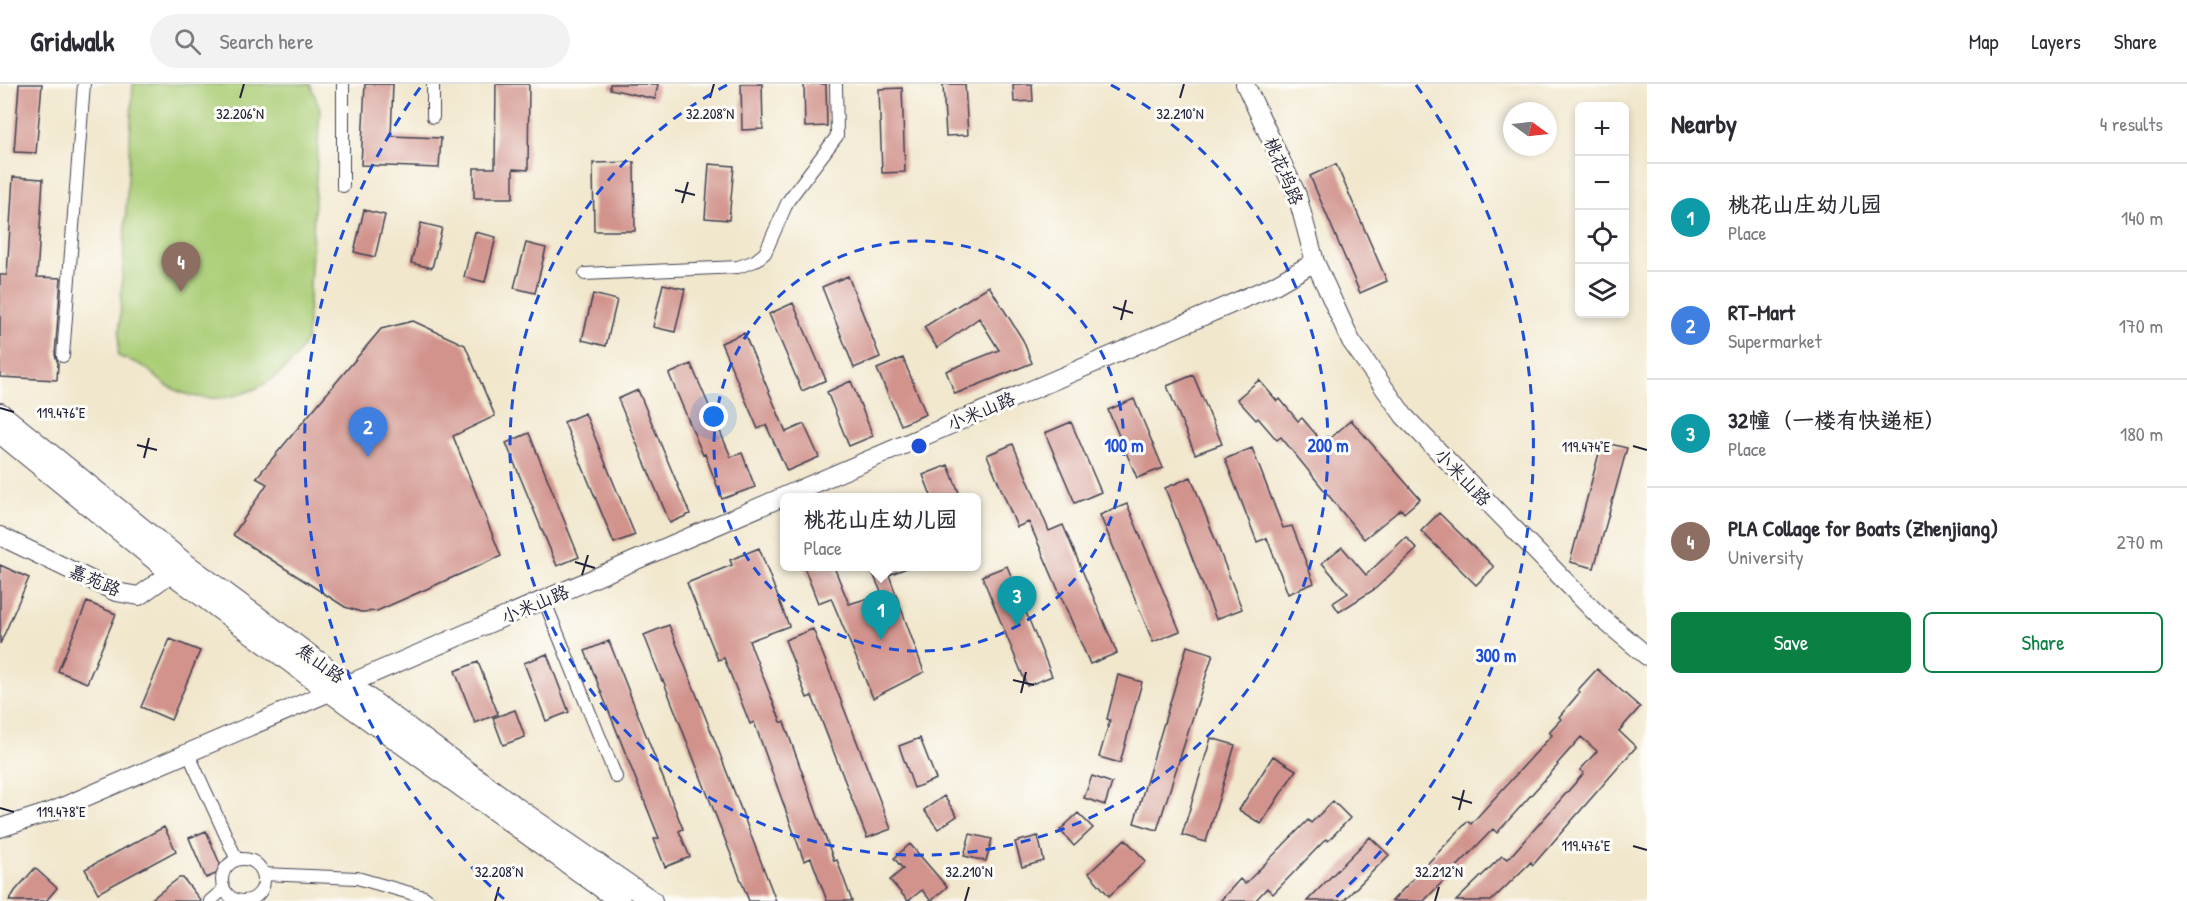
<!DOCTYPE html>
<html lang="en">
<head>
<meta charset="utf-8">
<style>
	body { margin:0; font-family:"Patrick Hand","LXGW WenKai TC",sans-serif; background:#f2f2f3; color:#2b2b33 }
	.controls { position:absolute; right:18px; top:18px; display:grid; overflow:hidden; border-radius:9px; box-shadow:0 3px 9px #0003 }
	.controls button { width:54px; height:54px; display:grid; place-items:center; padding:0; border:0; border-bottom:2px solid #e1e1e2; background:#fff; color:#2b2b33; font:30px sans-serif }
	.compass { position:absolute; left:1503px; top:18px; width:54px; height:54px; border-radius:50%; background:#fff; box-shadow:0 3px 9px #0003; rotate:105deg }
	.you { position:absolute; left:714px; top:333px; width:21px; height:21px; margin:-15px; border:4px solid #fff; border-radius:50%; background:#1a73e8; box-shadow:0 0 0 9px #1a73e833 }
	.badge { display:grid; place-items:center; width:39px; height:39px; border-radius:50%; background:#0b8043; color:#fff; font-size:20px; font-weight:700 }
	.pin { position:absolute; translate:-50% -50px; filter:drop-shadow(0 2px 3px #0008) }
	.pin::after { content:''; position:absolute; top:32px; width:21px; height:18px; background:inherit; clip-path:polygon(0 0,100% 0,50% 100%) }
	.popup { position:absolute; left:780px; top:409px; width:201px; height:78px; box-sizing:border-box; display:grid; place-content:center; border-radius:9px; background:#fff; filter:drop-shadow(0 2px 4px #0005); font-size:20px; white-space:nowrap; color:#7c7c81 }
	.popup b { font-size:22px; color:#2b2b33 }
	.popup::after { content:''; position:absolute; left:50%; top:100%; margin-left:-12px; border:12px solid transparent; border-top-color:#fff }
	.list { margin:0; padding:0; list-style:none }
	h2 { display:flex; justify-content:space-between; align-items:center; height:78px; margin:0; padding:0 24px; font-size:26px }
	h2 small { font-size:20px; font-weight:400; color:#7c7c81 }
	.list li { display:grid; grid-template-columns:39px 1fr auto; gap:18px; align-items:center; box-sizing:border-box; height:108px; padding:0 24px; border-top:2px solid #e1e1e2 }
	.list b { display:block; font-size:22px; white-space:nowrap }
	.list p { margin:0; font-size:20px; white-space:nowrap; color:#7c7c81 }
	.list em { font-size:20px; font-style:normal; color:#7c7c81 }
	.actions { display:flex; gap:12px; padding:18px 24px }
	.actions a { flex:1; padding:14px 0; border:2px solid #0b8043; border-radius:9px; text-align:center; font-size:21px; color:#0b8043 }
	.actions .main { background:#0b8043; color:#fff }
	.icon { flex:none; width:33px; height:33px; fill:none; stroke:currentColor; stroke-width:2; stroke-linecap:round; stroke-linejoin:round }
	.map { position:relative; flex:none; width:1647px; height:817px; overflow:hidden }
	header { display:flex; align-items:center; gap:36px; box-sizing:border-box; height:84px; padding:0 30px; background:#fff; border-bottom:2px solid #e1e1e2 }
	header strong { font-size:28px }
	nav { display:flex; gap:33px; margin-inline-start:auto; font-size:21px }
	.search { width:420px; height:54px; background:#f2f2f3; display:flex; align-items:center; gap:15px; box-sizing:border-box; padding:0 21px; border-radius:33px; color:#7c7c81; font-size:22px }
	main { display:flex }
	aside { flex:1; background:#fff }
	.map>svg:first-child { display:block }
</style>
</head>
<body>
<header>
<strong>Gridwalk</strong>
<div class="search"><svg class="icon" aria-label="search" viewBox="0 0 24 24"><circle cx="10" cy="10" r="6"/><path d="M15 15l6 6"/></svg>Search here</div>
<nav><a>Map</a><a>Layers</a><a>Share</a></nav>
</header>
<main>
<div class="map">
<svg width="1647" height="817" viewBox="0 0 1647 817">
	<rect width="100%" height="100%" fill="#fdfcf7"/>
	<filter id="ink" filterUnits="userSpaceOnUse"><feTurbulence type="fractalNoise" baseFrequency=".0167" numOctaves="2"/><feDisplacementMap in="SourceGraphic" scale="12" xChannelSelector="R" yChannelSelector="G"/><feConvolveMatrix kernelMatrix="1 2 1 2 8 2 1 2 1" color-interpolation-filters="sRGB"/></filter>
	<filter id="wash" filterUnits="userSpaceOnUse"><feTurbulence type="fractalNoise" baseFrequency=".008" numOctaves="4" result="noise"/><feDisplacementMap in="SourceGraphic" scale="24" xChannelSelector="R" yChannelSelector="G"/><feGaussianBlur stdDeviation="1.35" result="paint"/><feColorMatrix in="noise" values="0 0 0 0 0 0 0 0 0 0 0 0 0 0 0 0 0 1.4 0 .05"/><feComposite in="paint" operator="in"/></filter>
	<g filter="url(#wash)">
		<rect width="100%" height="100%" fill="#f1e7cd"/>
		<path fill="#aacd76" stroke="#667858" stroke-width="1.5" d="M133 0H310L320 25 307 254C303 260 300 268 295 274 265 310 212 327 170 303 160 298 153 289 144 283 137 278 127 276 118 272Z"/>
		<g id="blocks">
			<path fill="#d1938c" d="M19 0H42L36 69 14 68Z
				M365 0H393L391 52 441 54 439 84 361 81Z
				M496 0H529L528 86 513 85V114H474V84H495Z
				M610 0H658L655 15 610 5Z
				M741 0H762L763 45 742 46Z
				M804 0H826L827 42 805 43Z
				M943 0H965L968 51 946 52Z
				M1013 0H1032L1033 17 1014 18Z
				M902 4 905 88 882 89 879 5Z
				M634 78 635 147H594L593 79Z
				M709 80 734 82 729 136 705 134Z
				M1336 80 1387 197 1360 209 1310 92Z
				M13 93 43 95 37 193 61 194 55 271 58 279 57 296 0 293V191H7Z
				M364 126 385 131 375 173 354 168Z
				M421 139 442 144 432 184 411 179Z
				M475 148 496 153 485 198 464 193Z
				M526 159 546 164 535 209 514 204Z
				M848 192 880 273 854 284 822 203Z
				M663 200 685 205 675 248 653 243Z
				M989 202 1023 256 1032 279 955 310 946 287 999 266 979 234 937 264 924 243Z
				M593 210 617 216 606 262 582 256Z
				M793 219 826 296 802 307 769 230Z
				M413 237 465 261 495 332 453 352 501 472 377 527 361 528 345 523 233 451 267 400 256 394 381 245Z
				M744 249 786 348 804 340 819 373 787 387 766 341 758 345 721 259Z
				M903 274 926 330 901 341 877 285Z
				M691 280 731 373 742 369 755 403 722 415 705 370 703 371 669 290Z
				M1193 291 1222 360 1195 370 1167 302Z
				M1259 296 1277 317 1280 315 1298 337 1302 334 1324 360 1351 336 1420 415 1404 429 1401 425 1364 455 1281 353 1277 356 1258 334 1256 336 1237 315Z
				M851 297 873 352 849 362 827 308Z
				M638 306 690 430 670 439 618 315Z
				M1134 315 1163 384 1137 394 1108 326Z
				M585 329 635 451 614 459 564 338Z
				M1071 338 1101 408 1075 419 1045 349Z
				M529 349 579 473 557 482 506 359Z
				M1602 358 1627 364 1594 484 1570 478Z
				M1013 360 1049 447 1063 441 1117 569 1090 580 1029 438 1017 443 987 371Z
				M1252 364 1283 444 1292 442 1314 499 1288 510 1267 454 1257 458 1225 375Z
				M948 381 961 414H932L923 391Z
				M1191 393 1242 525 1216 535 1165 404Z
				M1127 420 1180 547 1153 558 1100 431Z
				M1439 429 1494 483 1476 501 1421 447Z
				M1406 453 1417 465 1375 505 1339 528 1333 519 1348 509 1322 479 1342 463 1366 491Z
				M759 464 789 542 749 557 781 638H784L834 777 837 776 852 817H827L811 774 804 777 754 638 750 640 724 574 718 576 687 499 732 481 730 476Z
				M0 481 29 494 0 560Z
				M1007 482 1052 592 1027 602 982 492Z
				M804 483H834L849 520 882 510 870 483H909L889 491 924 588 873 614 831 514 818 519Z
				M87 518 116 530 87 599 58 587Z
				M669 541 718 665 776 817H749L663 596 662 597 644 551Z
				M813 545 891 745 867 754 812 612 807 614 785 556Z
				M170 555 200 567 171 636 141 623Z
				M609 557 683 745 679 747 690 773 665 783 654 755 659 754 585 567Z
				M1187 562 1213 570 1157 746 1134 739Z
				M547 570 569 628 546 637 524 579Z
				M478 578 498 630 475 639 455 587Z
				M1597 585 1640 623 1619 647 1636 663 1533 781 1531 778 1491 817H1456L1502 772 1508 775 1584 689 1580 686 1597 667 1581 653 1557 680 1558 681 1497 749 1493 745 1424 817H1392L1468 737 1471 740 1552 651 1549 648 1561 635 1559 633 1580 608 1578 606Z
				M1118 591 1142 598 1120 679 1099 673 1110 636 1107 635Z
				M515 626 525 653 503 661 493 634Z
				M920 654 936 695 914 704 899 662Z
				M1211 654 1235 661 1206 758 1182 751Z
				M1273 672 1296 686 1261 740 1239 726Z
				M1092 692 1112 699 1105 721 1084 714Z
				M944 712 957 732 938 745 924 726Z
				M1333 717 1350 734 1328 757 1326 755 1273 810 1267 804 1255 817H1220L1240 795 1245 800 1308 736 1311 739Z
				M1078 729 1093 744 1074 762 1060 746Z
				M164 743 176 767 98 809 85 785Z
				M206 747 223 787 206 794 189 754Z
				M970 750 992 755 986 777 964 772Z
				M1038 752 1044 777 1022 783 1015 758Z
				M1370 753 1389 771 1343 817H1307Z
				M1125 755 1146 777 1109 812 1089 789Z
				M910 760 947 803 931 817 922 806 908 817 890 796 903 785 894 774Z
				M35 784 57 804 46 817H9L15 807Z
				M179 794H183L201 817H149Z"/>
		</g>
	</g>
	<g filter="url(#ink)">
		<use href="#blocks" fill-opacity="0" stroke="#414051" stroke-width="1.5"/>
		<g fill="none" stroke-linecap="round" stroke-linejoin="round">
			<defs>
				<path id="street" d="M433 33V0
					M343 102V0
					M585 190 738 183 755 177 765 169 788 117 837 52 836 0
					M63 272 84 0
					M544 516 616 693
					M188 669 237 776
					M222 796a21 21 0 1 1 42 0a21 21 0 1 1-42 0Z
					M263 790 357 794 424 813 429 817
					M210 817 224 805"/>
				<path id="secondary" d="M1245 0 1297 111 1315 178 1351 257 1404 332 1598 531 1647 572
					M0 452 116 508 139 512 182 481
					M0 744 53 727 1273 202 1315 178"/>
				<path id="primary" d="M0 329 185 479 514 722 652 817
					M0 349 171 489 330 608 620 817"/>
			</defs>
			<use href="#street" stroke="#414051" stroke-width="14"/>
			<use href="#secondary" stroke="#414051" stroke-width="20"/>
			<use href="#primary" stroke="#414051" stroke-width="22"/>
			<use href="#street" stroke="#fff" stroke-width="12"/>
			<use href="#secondary" stroke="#fff" stroke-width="18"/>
			<use href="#primary" stroke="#fff" stroke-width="20"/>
		</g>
	</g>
	<path fill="none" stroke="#22223b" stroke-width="2" d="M240 14 244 0M710 14 714 0M1180 14 1184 0M675 106 695 111M682 119 688 98M1113 223 1133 229M1121 236 1126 216M0 324 14 328M137 361 157 366M1633 362 1647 366M144 374 149 354M575 478 595 484M582 491 588 471M1013 596 1034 601M1021 609 1026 588M1452 713 1472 719M0 724 14 728M1459 726 1464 706M1633 762 1647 766M495 817 499 803M965 817 969 803M1435 817 1439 803"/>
	<g fill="none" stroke="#1d4ed8" stroke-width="3" stroke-dasharray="10 8">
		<circle cx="919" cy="362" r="205"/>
		<path d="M1111 1A409 409 0 1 1 727 1"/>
		<path d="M504 815A614 614 0 0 1 422 1M1416 1A614 614 0 0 1 1334 815"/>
	</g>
	<g text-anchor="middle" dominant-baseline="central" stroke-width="6" stroke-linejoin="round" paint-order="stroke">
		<g font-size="18" fill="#22223b" stroke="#fdfcf7">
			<text transform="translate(1284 87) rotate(67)">桃花坞路</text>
			<text transform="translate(981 327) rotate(-23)">小米山路</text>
			<text transform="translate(1463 393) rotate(46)">小米山路</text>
			<text transform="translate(95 496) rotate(23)">嘉苑路</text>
			<text transform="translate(535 520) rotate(-23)">小米山路</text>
			<text transform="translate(321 579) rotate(36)">焦山路</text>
		</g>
	</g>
	<g font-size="15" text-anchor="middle" fill="#22223b" stroke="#fdfcf7" stroke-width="6" stroke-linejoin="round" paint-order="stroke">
		<text x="240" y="35">32.206°N</text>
		<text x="710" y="35">32.208°N</text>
		<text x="1180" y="35">32.210°N</text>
		<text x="61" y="334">119.476°E</text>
		<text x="1586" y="368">119.474°E</text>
		<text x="61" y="733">119.478°E</text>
		<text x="1586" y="767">119.476°E</text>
		<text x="499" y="793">32.208°N</text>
		<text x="969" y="793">32.210°N</text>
		<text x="1439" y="793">32.212°N</text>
	</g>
	<circle cx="919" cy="362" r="9" fill="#1d4ed8" stroke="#fdfcf7" stroke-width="3"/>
	<g font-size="18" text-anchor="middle" font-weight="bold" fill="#1d4ed8" stroke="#fdfcf7" stroke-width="6" stroke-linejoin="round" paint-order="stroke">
		<text x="1124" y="368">100 m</text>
		<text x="1328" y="368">200 m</text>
		<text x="1496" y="578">300 m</text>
	</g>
</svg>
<div class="controls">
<button>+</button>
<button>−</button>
<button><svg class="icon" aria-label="locate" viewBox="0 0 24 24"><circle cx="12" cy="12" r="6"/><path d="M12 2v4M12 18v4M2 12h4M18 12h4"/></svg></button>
<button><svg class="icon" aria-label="layers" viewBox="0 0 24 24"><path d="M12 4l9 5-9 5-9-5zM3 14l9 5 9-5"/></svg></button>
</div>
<svg class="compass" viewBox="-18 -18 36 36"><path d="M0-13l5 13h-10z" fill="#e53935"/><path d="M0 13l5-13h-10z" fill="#7c7c81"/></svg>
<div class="you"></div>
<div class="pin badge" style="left:881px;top:556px;background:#0f9aa8">1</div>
<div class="popup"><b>桃花山庄幼儿园</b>Place</div>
<div class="pin badge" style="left:368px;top:373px;background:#3f7fe0">2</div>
<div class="pin badge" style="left:1017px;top:542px;background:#0f9aa8">3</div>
<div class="pin badge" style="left:181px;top:208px;background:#8d6e63">4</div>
</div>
<aside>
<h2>Nearby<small>4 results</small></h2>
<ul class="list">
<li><span class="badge" style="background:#0f9aa8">1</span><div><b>桃花山庄幼儿园</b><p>Place</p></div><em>140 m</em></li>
<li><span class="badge" style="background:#3f7fe0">2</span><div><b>RT-Mart</b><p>Supermarket</p></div><em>170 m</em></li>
<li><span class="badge" style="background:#0f9aa8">3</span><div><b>32幢（一楼有快递柜）</b><p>Place</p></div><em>180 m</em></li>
<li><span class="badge" style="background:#8d6e63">4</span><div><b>PLA Collage for Boats (Zhenjiang)</b><p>University</p></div><em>270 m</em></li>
</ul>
<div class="actions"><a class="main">Save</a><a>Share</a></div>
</aside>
</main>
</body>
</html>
